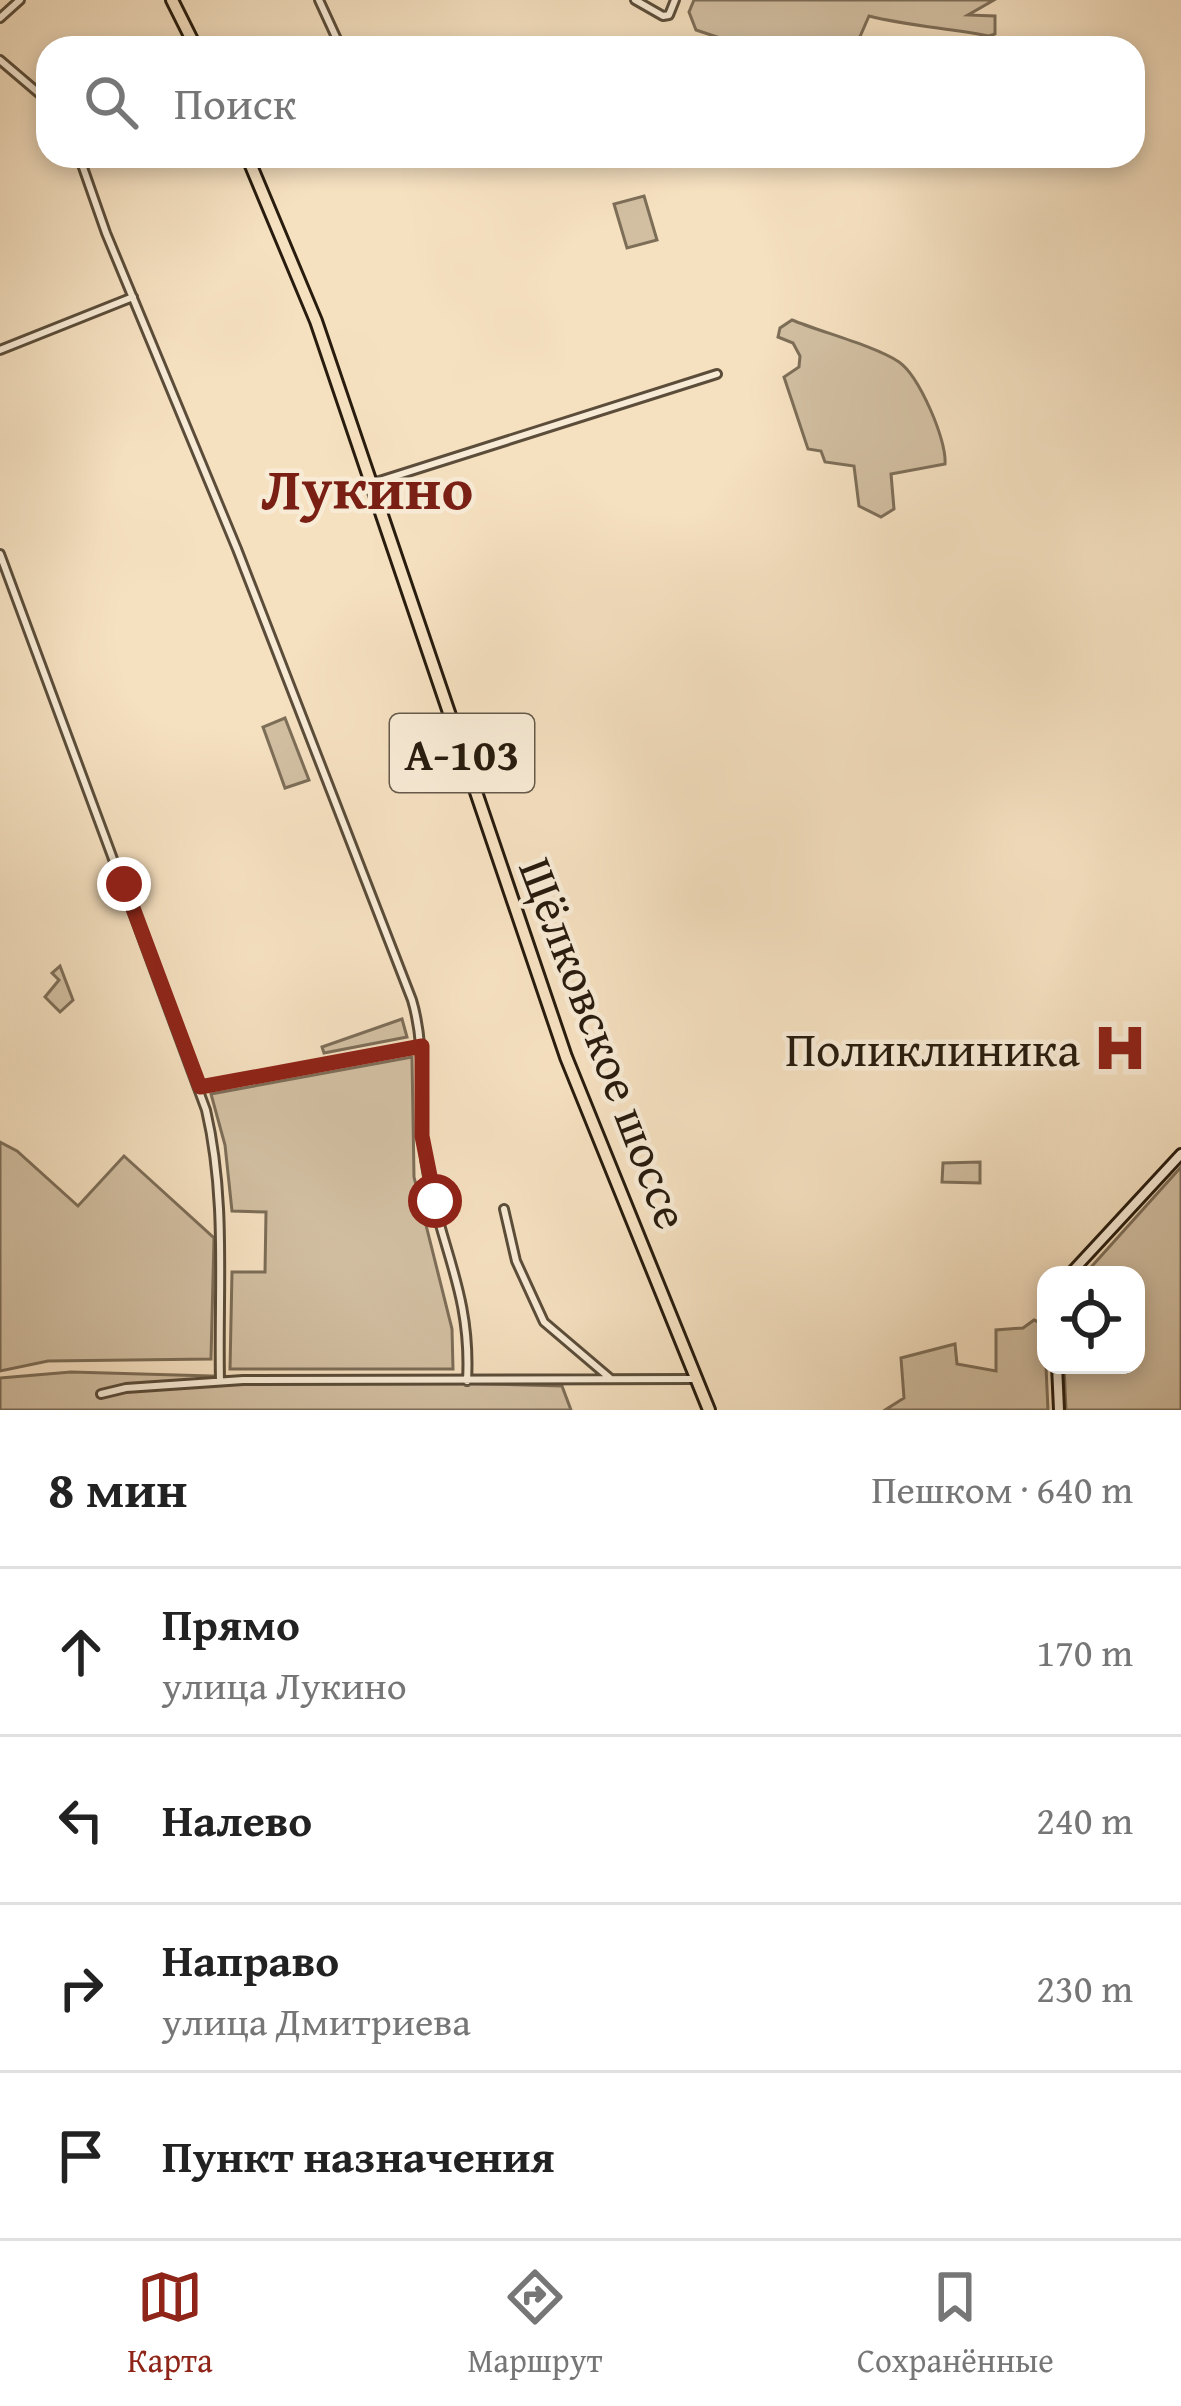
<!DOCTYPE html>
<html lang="ru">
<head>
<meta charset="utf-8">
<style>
	body { margin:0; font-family:"Gentium Book Plus",serif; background:#f2f2f2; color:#222 }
	.controls { position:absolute; right:36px; bottom:36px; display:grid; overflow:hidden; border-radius:24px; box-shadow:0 6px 18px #0003 }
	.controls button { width:108px; height:108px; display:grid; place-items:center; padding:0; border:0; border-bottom:3px solid #e0e0e0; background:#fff; color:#222; font:60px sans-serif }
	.stop { position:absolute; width:36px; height:36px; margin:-27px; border:9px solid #8f2418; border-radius:50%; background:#fff }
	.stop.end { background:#8f2418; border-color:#fff; box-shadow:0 3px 12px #0008 }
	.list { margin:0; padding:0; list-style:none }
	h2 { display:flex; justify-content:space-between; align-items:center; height:156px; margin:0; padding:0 48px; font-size:51px }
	h2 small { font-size:39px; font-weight:400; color:#767676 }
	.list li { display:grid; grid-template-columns:78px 1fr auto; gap:36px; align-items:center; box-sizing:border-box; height:168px; padding:0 48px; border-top:3px solid #e0e0e0 }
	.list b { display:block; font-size:45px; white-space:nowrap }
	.list p { margin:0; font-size:39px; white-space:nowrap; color:#767676 }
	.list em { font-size:39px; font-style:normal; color:#767676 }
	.icon { flex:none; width:66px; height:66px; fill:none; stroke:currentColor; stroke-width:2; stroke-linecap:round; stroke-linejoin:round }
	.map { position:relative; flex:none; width:1181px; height:1410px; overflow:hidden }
	.search { position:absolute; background:#fff; box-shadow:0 6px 18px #0003; left:36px; right:36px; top:36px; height:132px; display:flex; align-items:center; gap:30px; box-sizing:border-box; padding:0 42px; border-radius:36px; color:#767676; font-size:45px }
	.sheet { height:828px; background:#fff }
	nav { display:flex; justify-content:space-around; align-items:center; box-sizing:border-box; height:168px; border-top:3px solid #e0e0e0; background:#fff; font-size:33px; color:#767676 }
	nav a { display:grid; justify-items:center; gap:6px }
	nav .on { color:#8f2418 }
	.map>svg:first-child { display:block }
</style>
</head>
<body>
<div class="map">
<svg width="1181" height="1410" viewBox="0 0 1181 1410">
	<rect width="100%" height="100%" fill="#f5e0c0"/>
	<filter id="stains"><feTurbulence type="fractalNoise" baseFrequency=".00167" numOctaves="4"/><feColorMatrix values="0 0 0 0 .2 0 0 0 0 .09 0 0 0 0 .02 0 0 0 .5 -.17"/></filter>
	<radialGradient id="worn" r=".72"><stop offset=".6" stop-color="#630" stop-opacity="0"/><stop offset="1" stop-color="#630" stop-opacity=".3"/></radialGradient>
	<path fill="#d2bfa2" stroke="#7d6e58" stroke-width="3" d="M694 0H994L968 15 995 16V34L989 36C949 28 908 26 869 16L855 48H750L696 30 689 12Z
		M644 196 657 240 627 248 614 204Z
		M792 320C821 332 875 346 899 362 919 376 947 440 945 464L891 474 894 509 881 517 859 506 854 466 825 462 821 451 808 449 784 377 799 367 800 356 793 343 778 337 780 328Z
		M285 718 309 780 285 788 263 727Z
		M60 966 73 1000 60 1012 45 997 59 980 52 973Z
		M402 1019 407 1037 324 1053 322 1047Z
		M412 1057 414 1177 452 1329 453 1369H230L232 1272H265L266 1212 232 1211 225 1145 211 1094Z
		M0 1142 17 1151 78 1206 124 1156 214 1238 211 1359 48 1361 0 1371Z
		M980 1162V1183L942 1182 943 1163Z
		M1181 1167V1410H1066L1064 1365H1136V1275H1084Z
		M1034 1320 1044 1324 1048 1410H885L904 1398 901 1358 955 1344 957 1364 996 1371V1330L1023 1328Z
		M71 1372 562 1386 571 1410H0V1378Z"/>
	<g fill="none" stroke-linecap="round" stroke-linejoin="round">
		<defs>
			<path id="street" d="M319 0 341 48
				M635 0 663 16 669 15 675 0
				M0 18 20 0
				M0 60 48 101
				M79 156 106 233 237 549 412 1000C428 1054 417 1110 426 1165 439 1245 472 1293 467 1381
				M0 350 133 297
				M373 483 717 374
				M0 554 206 1110C227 1200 218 1290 220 1381
				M199 1087 420 1046
				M504 1209 516 1261 544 1322 611 1379
				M101 1394 126 1388 243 1380 694 1379"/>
			<path id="secondary" d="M1069 1275 1181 1154
				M1057 1365 1059 1410"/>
			<path id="primary" d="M172 0 196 48
				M247 156 316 321 566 1057 709 1410"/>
		</defs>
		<use href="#street" stroke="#5b4d3a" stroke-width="12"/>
		<use href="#secondary" stroke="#281c0e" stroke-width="14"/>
		<use href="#primary" stroke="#281c0e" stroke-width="16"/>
		<use href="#street" stroke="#f8ebd6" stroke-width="6"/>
		<use href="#secondary" stroke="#f8ebd6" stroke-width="8"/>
		<use href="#primary" stroke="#f5e0c0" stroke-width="10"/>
	</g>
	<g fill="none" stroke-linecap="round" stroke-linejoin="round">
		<path stroke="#8f2418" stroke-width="15" d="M124 884 200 1087 422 1046V1136L435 1201"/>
	</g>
	<defs>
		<symbol id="hospital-bare" viewBox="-9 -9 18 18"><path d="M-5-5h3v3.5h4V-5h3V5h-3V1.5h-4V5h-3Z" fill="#8f2418" stroke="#f8ebd6" stroke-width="2.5" paint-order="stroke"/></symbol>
	</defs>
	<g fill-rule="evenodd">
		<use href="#hospital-bare" x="1082" y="1010" width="76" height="76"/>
	</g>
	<g text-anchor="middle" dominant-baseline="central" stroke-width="9" stroke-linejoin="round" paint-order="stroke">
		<rect fill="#f8ebd6" stroke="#665a4a" stroke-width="3" x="390" y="714" width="144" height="78" rx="9"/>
		<g font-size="45" font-weight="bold" fill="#281c0e">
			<text x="462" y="753">А-103</text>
		</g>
		<g font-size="48" fill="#281c0e" stroke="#f8ebd6">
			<text transform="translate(605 1043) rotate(69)">Щёлковское шоссе</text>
		</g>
		<g font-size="48" fill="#281c0e" stroke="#f8ebd6" text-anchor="end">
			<text x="1080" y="1048">Поликлиника</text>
		</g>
		<g font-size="60" font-weight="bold" fill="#7a1f14" stroke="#f8ebd6">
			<text x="367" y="487">Лукино</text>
		</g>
	</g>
	<rect width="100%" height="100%" filter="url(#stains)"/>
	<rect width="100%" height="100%" fill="url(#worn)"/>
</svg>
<div class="controls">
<button><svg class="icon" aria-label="locate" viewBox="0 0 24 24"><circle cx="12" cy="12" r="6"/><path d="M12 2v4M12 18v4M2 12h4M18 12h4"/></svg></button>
</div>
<div class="stop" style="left:435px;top:1201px"></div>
<div class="stop end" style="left:124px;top:884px"></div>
<div class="search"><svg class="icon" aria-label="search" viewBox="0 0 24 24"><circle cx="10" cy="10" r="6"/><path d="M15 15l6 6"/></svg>Поиск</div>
</div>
<section class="sheet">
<h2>8 мин<small>Пешком · 640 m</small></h2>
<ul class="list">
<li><svg class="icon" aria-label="ahead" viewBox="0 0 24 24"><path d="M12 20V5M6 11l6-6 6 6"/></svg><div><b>Прямо</b><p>улица Лукино</p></div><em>170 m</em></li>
<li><svg class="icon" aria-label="left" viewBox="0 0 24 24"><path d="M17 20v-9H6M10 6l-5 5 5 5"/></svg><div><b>Налево</b></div><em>240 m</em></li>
<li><svg class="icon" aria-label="right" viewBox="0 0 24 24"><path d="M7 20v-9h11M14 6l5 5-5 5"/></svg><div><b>Направо</b><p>улица Дмитриева</p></div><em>230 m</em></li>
<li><svg class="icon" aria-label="arrive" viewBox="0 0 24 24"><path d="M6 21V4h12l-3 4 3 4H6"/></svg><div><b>Пункт назначения</b></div></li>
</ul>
</section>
<nav>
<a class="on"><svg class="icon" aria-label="map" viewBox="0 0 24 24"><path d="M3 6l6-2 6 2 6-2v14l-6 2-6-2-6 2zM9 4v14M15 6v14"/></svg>Карта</a>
<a><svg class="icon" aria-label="directions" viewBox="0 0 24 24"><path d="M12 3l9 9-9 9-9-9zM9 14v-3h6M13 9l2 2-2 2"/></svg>Маршрут</a>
<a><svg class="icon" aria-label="saved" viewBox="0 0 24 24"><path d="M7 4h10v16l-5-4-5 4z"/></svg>Сохранённые</a>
</nav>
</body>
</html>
